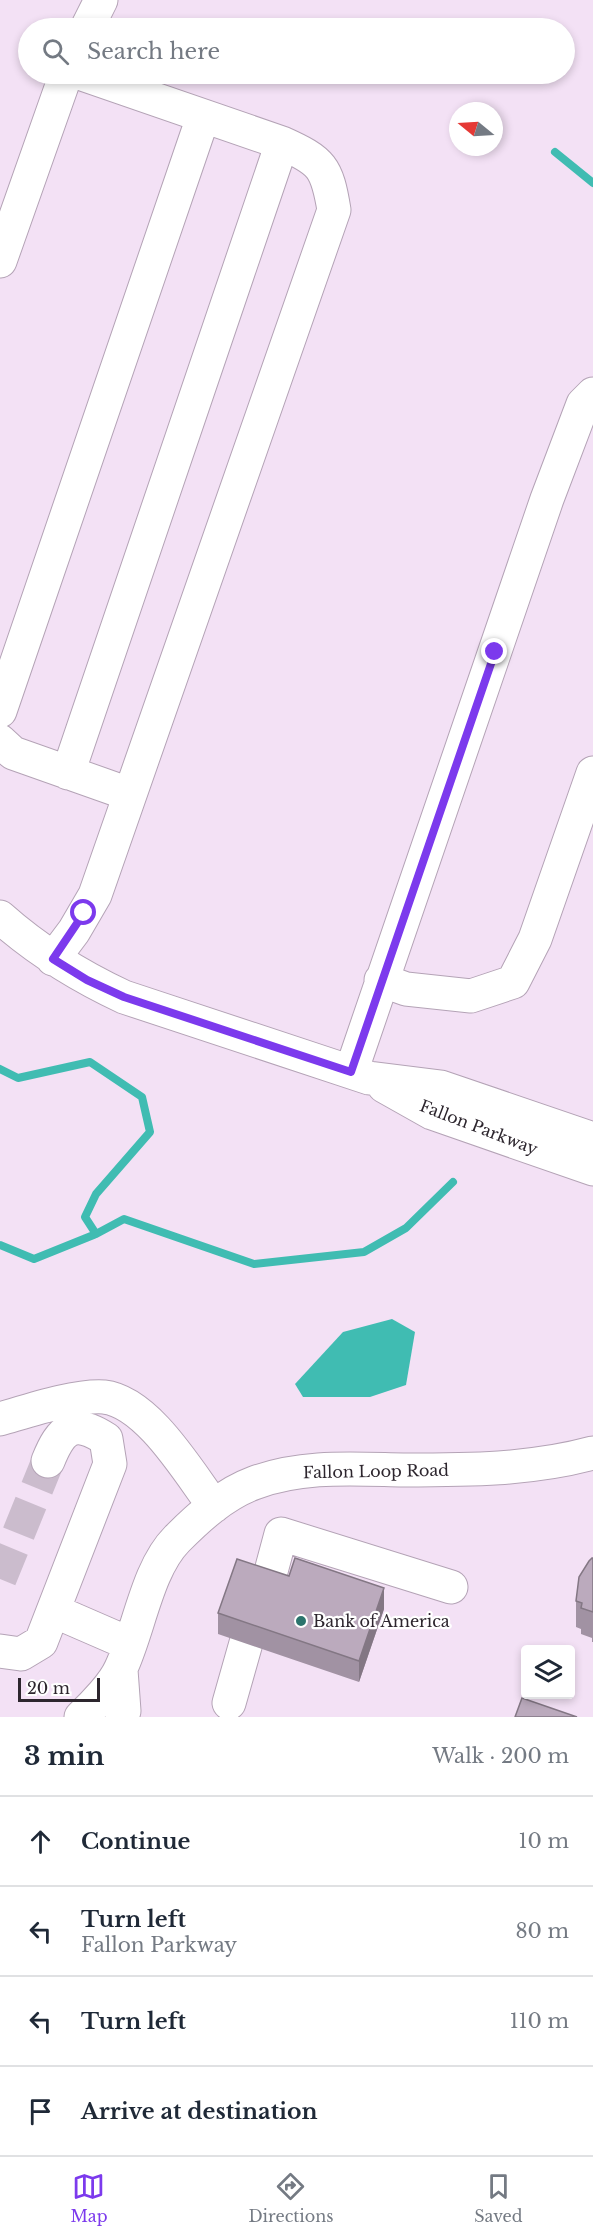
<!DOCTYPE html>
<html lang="en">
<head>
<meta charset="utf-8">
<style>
	body { margin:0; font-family:"Libre Baskerville",serif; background:#f2f2f3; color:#1f2937 }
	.controls { position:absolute; right:18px; bottom:18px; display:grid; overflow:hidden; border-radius:6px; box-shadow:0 3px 9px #0003 }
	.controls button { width:54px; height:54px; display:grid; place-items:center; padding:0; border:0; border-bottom:2px solid #e0e1e3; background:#fff; color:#1f2937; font:30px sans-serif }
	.compass { position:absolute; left:449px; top:102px; width:54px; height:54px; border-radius:50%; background:#fff; box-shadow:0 3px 9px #0003; rotate:288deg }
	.scale { position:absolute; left:18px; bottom:15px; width:82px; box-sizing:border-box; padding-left:6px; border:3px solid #2d262e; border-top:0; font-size:16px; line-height:21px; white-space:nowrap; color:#2d262e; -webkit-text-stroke:4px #fff; paint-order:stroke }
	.stop { position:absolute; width:18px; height:18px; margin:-14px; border:4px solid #7c3aed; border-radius:50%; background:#fff }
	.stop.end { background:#7c3aed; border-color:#fff; box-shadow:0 2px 6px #0008 }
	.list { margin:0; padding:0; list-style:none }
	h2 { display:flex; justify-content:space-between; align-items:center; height:78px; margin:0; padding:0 24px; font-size:26px }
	h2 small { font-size:20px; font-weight:400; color:#747a83 }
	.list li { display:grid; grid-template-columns:39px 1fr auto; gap:18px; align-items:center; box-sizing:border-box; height:90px; padding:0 24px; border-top:2px solid #e0e1e3 }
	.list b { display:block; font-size:22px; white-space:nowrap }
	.list p { margin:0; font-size:20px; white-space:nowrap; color:#747a83 }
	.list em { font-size:20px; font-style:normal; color:#747a83 }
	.icon { flex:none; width:33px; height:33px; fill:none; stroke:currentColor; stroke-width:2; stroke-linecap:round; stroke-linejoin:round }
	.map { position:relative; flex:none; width:593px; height:1717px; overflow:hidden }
	.search { position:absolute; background:#fff; box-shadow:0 3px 9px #0003; left:18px; right:18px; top:18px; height:66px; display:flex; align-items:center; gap:15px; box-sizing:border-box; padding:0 21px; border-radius:33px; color:#747a83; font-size:22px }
	.sheet { height:438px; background:#fff }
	nav { display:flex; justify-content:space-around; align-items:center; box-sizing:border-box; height:84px; border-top:2px solid #e0e1e3; background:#fff; font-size:16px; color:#747a83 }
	nav a { display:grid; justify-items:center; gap:3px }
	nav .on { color:#7c3aed }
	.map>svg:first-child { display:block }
</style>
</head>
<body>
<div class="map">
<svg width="593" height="1717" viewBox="0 0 593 1717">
	<rect width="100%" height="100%" fill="#f3e1f5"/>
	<path fill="#40bcb2" d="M392 1319 415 1332 406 1385 370 1397H303L295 1384 343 1332Z"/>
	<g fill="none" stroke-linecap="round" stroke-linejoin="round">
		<path stroke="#40bcb2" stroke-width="8" d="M555 152 593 183
			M0 1069 18 1078 90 1062 142 1097 150 1132 96 1194 85 1217 96 1234
			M0 1245 34 1259 96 1234 124 1219 254 1264 364 1252 406 1228 453 1182"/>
		<path stroke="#cbbccd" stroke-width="33" stroke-dasharray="33 16" stroke-linecap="butt" d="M0 1579 48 1461"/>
		<defs>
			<path id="minor" d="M87 28 101 0
				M0 261 66 74
				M0 711 203 117
				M0 741 13 753 129 794
				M68 773 282 143
				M0 917C37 950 79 976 124 997L369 1078 441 1087 593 1139
				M53 959 74 931 95 895 334 210C327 167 322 161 282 143L82 74
				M381 980 406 989 471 996 513 982 535 939 593 773
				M351 1072 547 499 583 404 593 394
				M384 1086 432 1113 593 1169
				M0 1419C28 1411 75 1395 104 1397 148 1402 189 1473 214 1506
				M266 1590 281 1534 451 1587
				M54 1611 130 1644
				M0 1651 21 1654 41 1642 110 1464 106 1439C73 1417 61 1429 48 1461
				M121 1670 124 1711 122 1717
				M229 1703 246 1643
				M81 1717C94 1705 114 1684 121 1668 139 1630 147 1569 177 1539 199 1517 224 1494 254 1483 302 1465 352 1469 403 1470 467 1470 531 1470 593 1453"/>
		</defs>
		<use href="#minor" stroke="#b4a3b6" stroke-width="35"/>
		<use href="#minor" stroke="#fff" stroke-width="33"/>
	</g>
	<path fill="#a192a3" d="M593 1558V1642H592V1638L581 1634V1629L576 1627V1601Z
		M384 1609 359 1682 218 1634V1613Z"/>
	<path fill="#837784" d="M384 1588V1609L359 1682V1661Z"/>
	<path fill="#bbaabd" stroke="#837784" stroke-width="1.5" d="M295 1558 384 1588 359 1661 218 1613 237 1559 289 1576Z
		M592 1558H593V1612L581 1608 582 1603 576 1601 579 1577 589 1561Z
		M522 1698 577 1717H515Z"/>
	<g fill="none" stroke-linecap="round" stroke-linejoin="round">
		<path stroke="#7c3aed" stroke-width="8" d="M84 913 53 959 87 980 124 997 351 1072 495 652"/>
	</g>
	<circle fill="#2b746d" stroke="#fff" stroke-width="2" cx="301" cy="1621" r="6"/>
	<g text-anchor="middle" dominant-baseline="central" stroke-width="4.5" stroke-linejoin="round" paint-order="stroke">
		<g font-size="16" fill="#2d262e" stroke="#fff">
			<text transform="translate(479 1127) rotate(21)">Fallon Parkway</text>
			<text transform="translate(376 1471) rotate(-1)">Fallon Loop Road</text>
		</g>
		<g font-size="16" fill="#2d262e" stroke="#fff" text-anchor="start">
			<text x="313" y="1621">Bank of America</text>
		</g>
	</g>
</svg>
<div class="controls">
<button><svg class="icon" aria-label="layers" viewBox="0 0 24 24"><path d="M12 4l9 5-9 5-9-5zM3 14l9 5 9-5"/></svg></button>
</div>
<svg class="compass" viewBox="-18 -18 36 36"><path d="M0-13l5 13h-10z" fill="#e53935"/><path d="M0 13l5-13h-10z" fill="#747a83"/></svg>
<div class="scale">20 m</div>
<div class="stop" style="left:84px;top:913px"></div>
<div class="stop end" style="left:495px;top:652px"></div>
<div class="search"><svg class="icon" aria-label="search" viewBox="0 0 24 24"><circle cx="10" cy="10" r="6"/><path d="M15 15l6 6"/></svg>Search here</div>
</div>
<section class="sheet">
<h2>3 min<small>Walk · 200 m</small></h2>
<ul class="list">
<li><svg class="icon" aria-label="ahead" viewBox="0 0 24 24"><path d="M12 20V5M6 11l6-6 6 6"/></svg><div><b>Continue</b></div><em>10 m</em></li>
<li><svg class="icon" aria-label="left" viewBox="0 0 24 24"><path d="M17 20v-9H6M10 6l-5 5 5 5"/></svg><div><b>Turn left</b><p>Fallon Parkway</p></div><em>80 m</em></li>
<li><svg class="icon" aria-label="left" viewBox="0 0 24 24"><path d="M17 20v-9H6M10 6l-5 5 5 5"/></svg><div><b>Turn left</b></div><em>110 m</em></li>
<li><svg class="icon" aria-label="arrive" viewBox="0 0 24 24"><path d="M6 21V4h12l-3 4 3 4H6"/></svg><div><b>Arrive at destination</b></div></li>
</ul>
</section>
<nav>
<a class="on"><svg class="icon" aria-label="map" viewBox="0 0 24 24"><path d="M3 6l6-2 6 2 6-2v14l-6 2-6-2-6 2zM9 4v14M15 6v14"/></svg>Map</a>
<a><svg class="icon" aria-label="directions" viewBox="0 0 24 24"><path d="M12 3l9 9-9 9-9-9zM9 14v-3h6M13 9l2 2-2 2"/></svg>Directions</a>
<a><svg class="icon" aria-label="saved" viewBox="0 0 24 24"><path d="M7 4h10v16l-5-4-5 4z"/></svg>Saved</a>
</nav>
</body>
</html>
